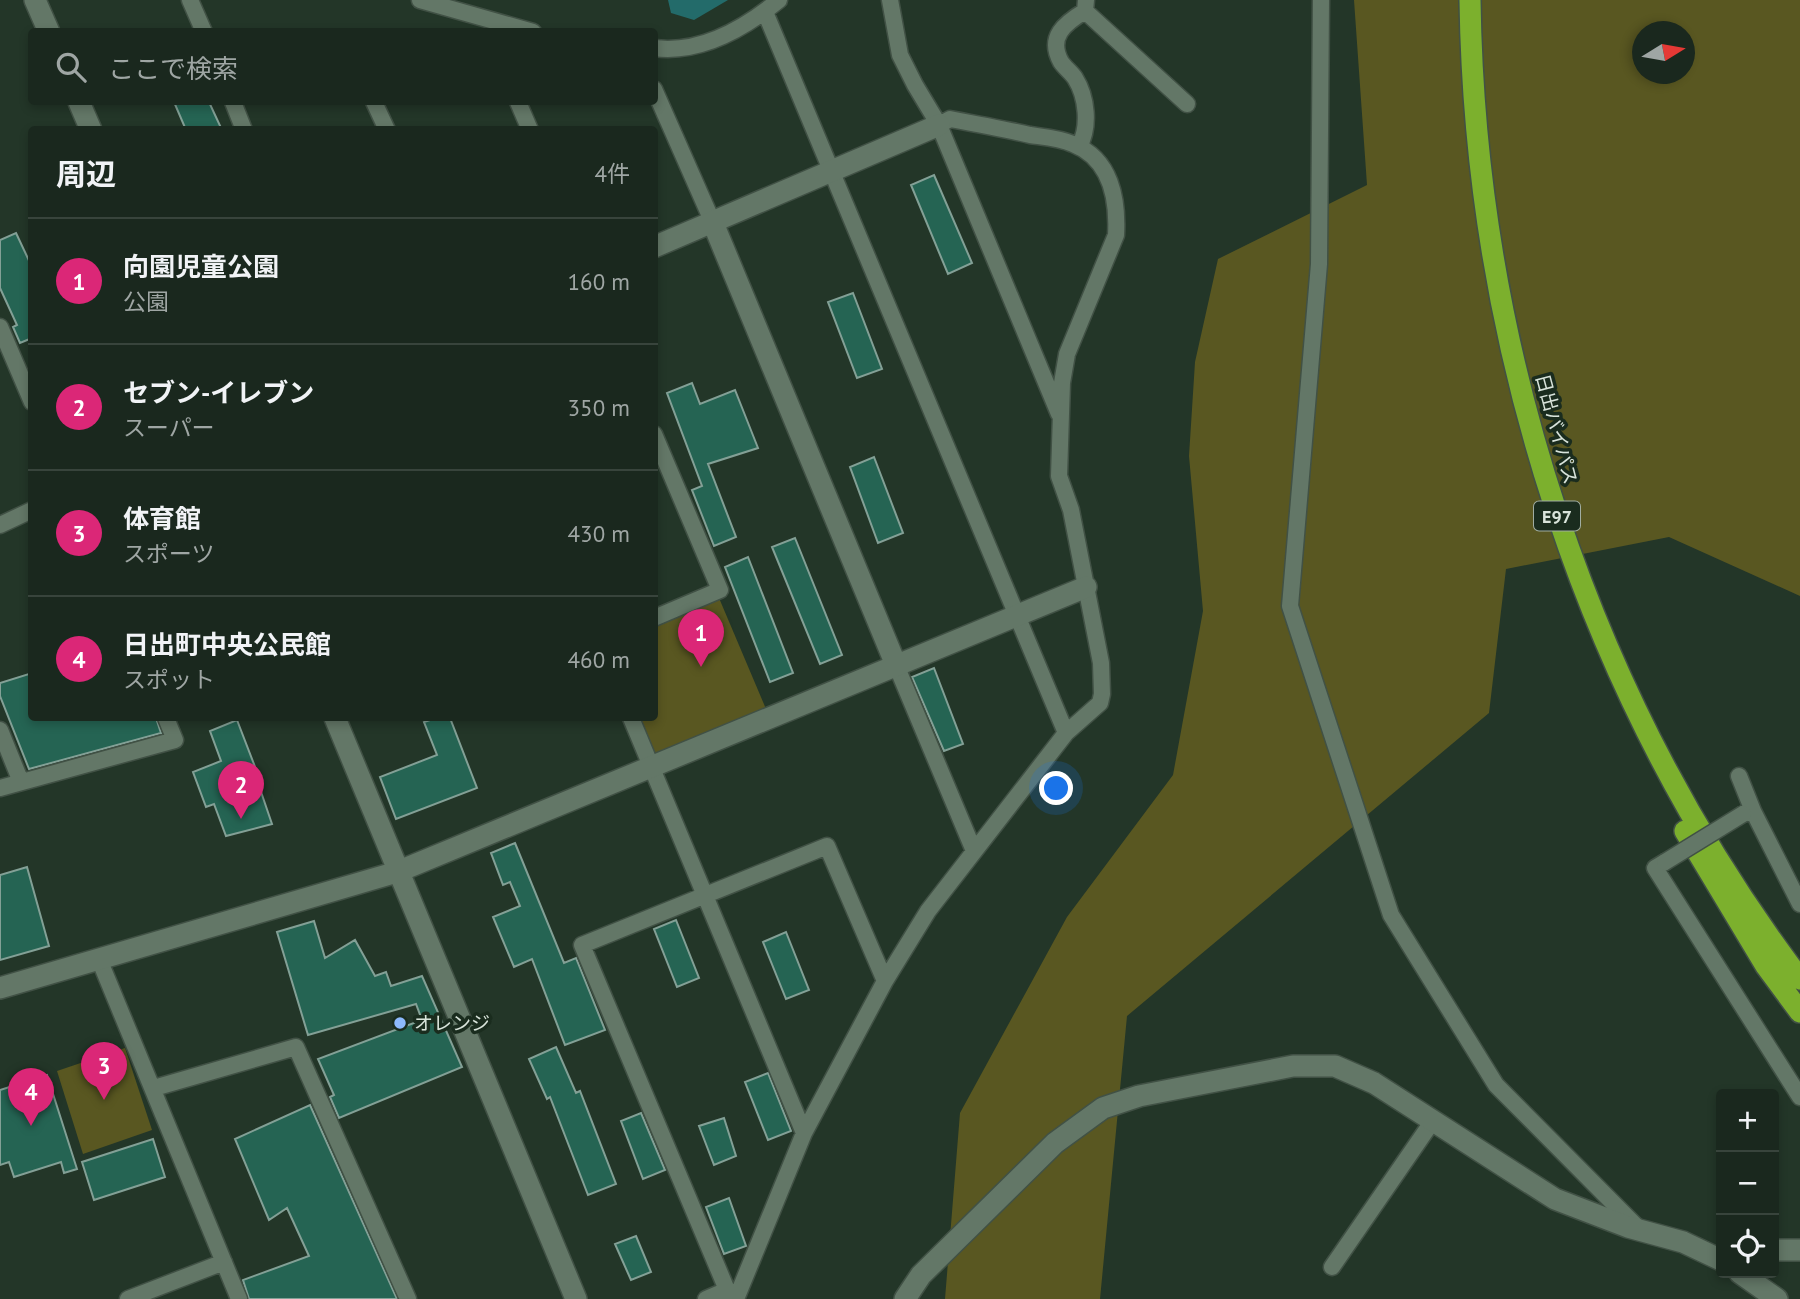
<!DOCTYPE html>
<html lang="ja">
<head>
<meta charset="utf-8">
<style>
	body { margin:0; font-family:"PT Sans","Noto Sans JP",sans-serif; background:#233027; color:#f1f3f6 }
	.controls { position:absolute; right:21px; bottom:21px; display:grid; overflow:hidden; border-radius:7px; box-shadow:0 4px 10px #0003 }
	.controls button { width:63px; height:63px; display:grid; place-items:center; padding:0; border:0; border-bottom:2px solid #38443c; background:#1a281e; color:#f1f3f6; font:35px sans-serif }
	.compass { position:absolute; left:1632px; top:21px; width:63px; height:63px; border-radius:50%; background:#1a281e; box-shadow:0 4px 10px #0003; rotate:79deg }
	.you { position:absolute; left:1057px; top:789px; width:24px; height:24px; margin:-18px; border:5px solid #fff; border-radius:50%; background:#1a73e8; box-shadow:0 0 0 10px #1a73e833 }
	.badge { display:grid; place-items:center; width:46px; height:46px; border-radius:50%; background:#db2777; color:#fff; font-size:23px; font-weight:700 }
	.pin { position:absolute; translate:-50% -58px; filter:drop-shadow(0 2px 4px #0008) }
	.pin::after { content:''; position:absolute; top:37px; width:24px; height:21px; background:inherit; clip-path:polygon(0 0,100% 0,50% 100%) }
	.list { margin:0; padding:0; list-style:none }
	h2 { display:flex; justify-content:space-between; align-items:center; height:91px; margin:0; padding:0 28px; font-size:30px }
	h2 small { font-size:23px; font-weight:400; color:#9fa6a4 }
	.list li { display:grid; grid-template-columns:46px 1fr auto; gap:21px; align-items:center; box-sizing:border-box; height:126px; padding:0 28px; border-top:2px solid #38443c }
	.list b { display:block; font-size:26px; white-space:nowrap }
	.list p { margin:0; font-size:23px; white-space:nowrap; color:#9fa6a4 }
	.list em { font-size:23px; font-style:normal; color:#9fa6a4 }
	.icon { flex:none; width:38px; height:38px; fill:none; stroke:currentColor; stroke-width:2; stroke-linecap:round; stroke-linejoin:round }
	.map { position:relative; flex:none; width:1800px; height:1299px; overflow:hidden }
	.search { position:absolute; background:#1a281e; box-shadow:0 4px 10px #0003; left:28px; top:28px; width:630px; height:77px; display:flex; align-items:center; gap:18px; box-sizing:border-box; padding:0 24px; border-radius:7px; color:#9fa6a4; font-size:26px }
	.panel { position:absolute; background:#1a281e; box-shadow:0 4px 10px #0003; left:28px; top:126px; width:630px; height:595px; border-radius:7px }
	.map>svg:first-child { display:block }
</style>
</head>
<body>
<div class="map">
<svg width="1800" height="1299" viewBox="0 0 1800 1299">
	<rect width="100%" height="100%" fill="#233628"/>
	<path fill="#595721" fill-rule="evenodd" d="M1354 0H1800V596L1669 537 1506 569 1489 713 1127 1016 1100 1299H945L960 1113 1067 917 1173 775 1203 611 1189 456 1195 362 1218 259 1367 185ZM1643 32H1685V74H1643Z
		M719 598 766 709 656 756 639 718H654L655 626Z
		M125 1048 152 1130 83 1154 57 1071Z"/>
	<path fill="#236b6a" d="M668 0H728L694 20 671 13Z"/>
	<path fill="#256453" stroke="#83a096" stroke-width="2" d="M174 102H209L222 130H186Z
		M934 175 972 263 948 274 911 185Z
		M16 233 32 267V338L20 343 13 327 17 325 0 288V240Z
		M853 293 882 369 857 378 828 302Z
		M692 383 700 404 735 390 758 448 708 464 736 537 714 546 692 490 702 486 667 393Z
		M874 457 903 533 878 543 850 467Z
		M795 538 842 655 820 664 772 547Z
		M748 557 793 673 770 682 725 567Z
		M934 668 963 744 944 751 912 677Z
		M32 673V718H156L161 733 29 769 0 696V683Z
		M436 718H450L477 788 396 819 380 777 437 755 424 722Z
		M237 720 262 785 259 786 272 824 226 836 214 804 206 807 193 772 221 761 210 731Z
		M515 843 564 963 576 958 605 1030 565 1045 532 959 514 967 493 917 520 906 510 882 503 885 491 853Z
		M27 867 49 946 0 960V875Z
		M676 920 699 978 677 987 654 929Z
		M314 921 325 958 355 940 375 976 386 972 391 986 422 976 462 1067 339 1118 330 1097 334 1095 318 1059 422 1020 416 1004 308 1035 277 932Z
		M786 932 809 990 786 999 763 942Z
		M556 1047 576 1093 580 1091 616 1184 588 1195 550 1097 547 1099 529 1059Z
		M768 1073 791 1131 768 1140 745 1082Z
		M47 1075 77 1169 64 1173 61 1162 14 1177 9 1162 0 1165V1090Z
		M310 1105 397 1299H249L243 1280 309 1256 287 1208 269 1220 235 1139Z
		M641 1113 665 1170 643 1179 621 1121Z
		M724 1118 736 1156 714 1165 699 1126Z
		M153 1139 165 1177 94 1200 82 1162Z
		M729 1198 746 1246 724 1254 706 1207Z
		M636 1236 651 1272 631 1280 615 1244Z"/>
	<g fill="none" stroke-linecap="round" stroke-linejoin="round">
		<defs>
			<path id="street" d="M190 0 204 32
				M420 0 533 32
				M890 0 900 55 915 85 939 125 1059 414
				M1321 0 1319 264 1290 606 1391 915 1496 1085 1639 1229
				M1085 11 1187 104
				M765 12 1066 733
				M654 48C700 54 745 28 779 0
				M654 89 713 223
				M233 102 244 130
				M374 102 387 130
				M518 102 530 130
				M1079 147C1090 127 1087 97 1075 78 1071 72 1065 68 1061 62 1047 37 1065 23 1085 11L1086 0
				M0 327 32 402
				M654 434 720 590 654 618
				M0 525 32 510
				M896 665 974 851
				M631 718 804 1133
				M0 730 21 782
				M1739 776 1753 811
				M0 788 175 740 166 718
				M1743 814 1753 811 1800 904
				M1665 862 1655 868 1800 1097
				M99 959 239 1299
				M154 1088 296 1047 408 1299
				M1332 1267 1432 1122
				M738 1294 727 1290 582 945 827 846 885 981
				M128 1299 224 1262
				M706 1299 727 1290
				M736 1299 804 1133 885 981 928 911 1066 733 1100 703 1102 694 1101 663 1071 510 1059 476 1062 383 1067 354 1116 235C1118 199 1111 159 1073 144 1060 138 1044 137 1030 135 1004 129 977 124 950 119L939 125"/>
			<path id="secondary" d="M35 0 49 32
				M79 102 91 130
				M713 223 896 665
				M654 247 939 125
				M335 718 576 1299
				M0 988 397 872 1086 587
				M1774 1250H1800
				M1740 1273 1777 1299
				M905 1299 921 1275 1055 1143 1103 1108 1139 1096 1293 1066H1335L1374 1083 1555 1199 1628 1227 1683 1242 1721 1260"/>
			<path id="highway" d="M1470 0C1475 349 1589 700 1800 979
				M1685 831 1766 966 1800 1012"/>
		</defs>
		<use href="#street" stroke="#415145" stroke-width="19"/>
		<use href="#secondary" stroke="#415145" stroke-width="24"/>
		<use href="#highway" stroke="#415145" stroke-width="24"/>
		<use href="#street" stroke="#637767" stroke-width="16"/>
		<use href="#secondary" stroke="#637767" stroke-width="21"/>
		<use href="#highway" stroke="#7cb02d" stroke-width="21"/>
		<defs>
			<path id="street-bridge" d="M1665 862 1743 814"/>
		</defs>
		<use href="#street-bridge" stroke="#415145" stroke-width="19" stroke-linecap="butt"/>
		<use href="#street-bridge" stroke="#637767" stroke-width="16"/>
	</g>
	<circle fill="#8db9fc" stroke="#1a2c1e" stroke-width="2.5" cx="400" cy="1023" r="7"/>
	<g text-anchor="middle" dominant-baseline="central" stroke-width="7" stroke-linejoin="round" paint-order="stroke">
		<rect fill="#1a2c1e" stroke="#a0ada2" stroke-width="2" x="1534" y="501.5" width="46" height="29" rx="5"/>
		<g font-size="18" font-weight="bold" fill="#d9e4db">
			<text x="1557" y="516">E97</text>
		</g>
		<g font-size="19" fill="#d9e4db" stroke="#1a2c1e">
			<text transform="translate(1557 429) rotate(75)">日出バイパス</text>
		</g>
		<g font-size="19" fill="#d9e4db" stroke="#1a2c1e" text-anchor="start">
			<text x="414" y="1023">オレンジ</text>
		</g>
	</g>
</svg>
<div class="controls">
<button>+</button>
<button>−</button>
<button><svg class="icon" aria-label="locate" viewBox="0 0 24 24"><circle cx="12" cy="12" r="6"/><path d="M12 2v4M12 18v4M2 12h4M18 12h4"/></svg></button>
</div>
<svg class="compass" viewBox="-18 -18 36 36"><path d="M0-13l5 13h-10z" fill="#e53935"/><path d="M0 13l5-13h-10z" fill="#9fa6a4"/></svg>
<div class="you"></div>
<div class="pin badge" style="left:701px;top:667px">1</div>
<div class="pin badge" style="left:241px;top:819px">2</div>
<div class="pin badge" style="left:104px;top:1100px">3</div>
<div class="pin badge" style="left:31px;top:1126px">4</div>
<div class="search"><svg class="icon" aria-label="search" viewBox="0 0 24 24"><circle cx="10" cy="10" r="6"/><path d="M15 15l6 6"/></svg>ここで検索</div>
<section class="panel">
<h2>周辺<small>4件</small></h2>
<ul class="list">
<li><span class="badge">1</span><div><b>向園児童公園</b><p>公園</p></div><em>160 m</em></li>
<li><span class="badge">2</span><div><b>セブン-イレブン</b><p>スーパー</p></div><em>350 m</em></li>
<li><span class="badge">3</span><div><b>体育館</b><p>スポーツ</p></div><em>430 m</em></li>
<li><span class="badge">4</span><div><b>日出町中央公民館</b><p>スポット</p></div><em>460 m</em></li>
</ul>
</section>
</div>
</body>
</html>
